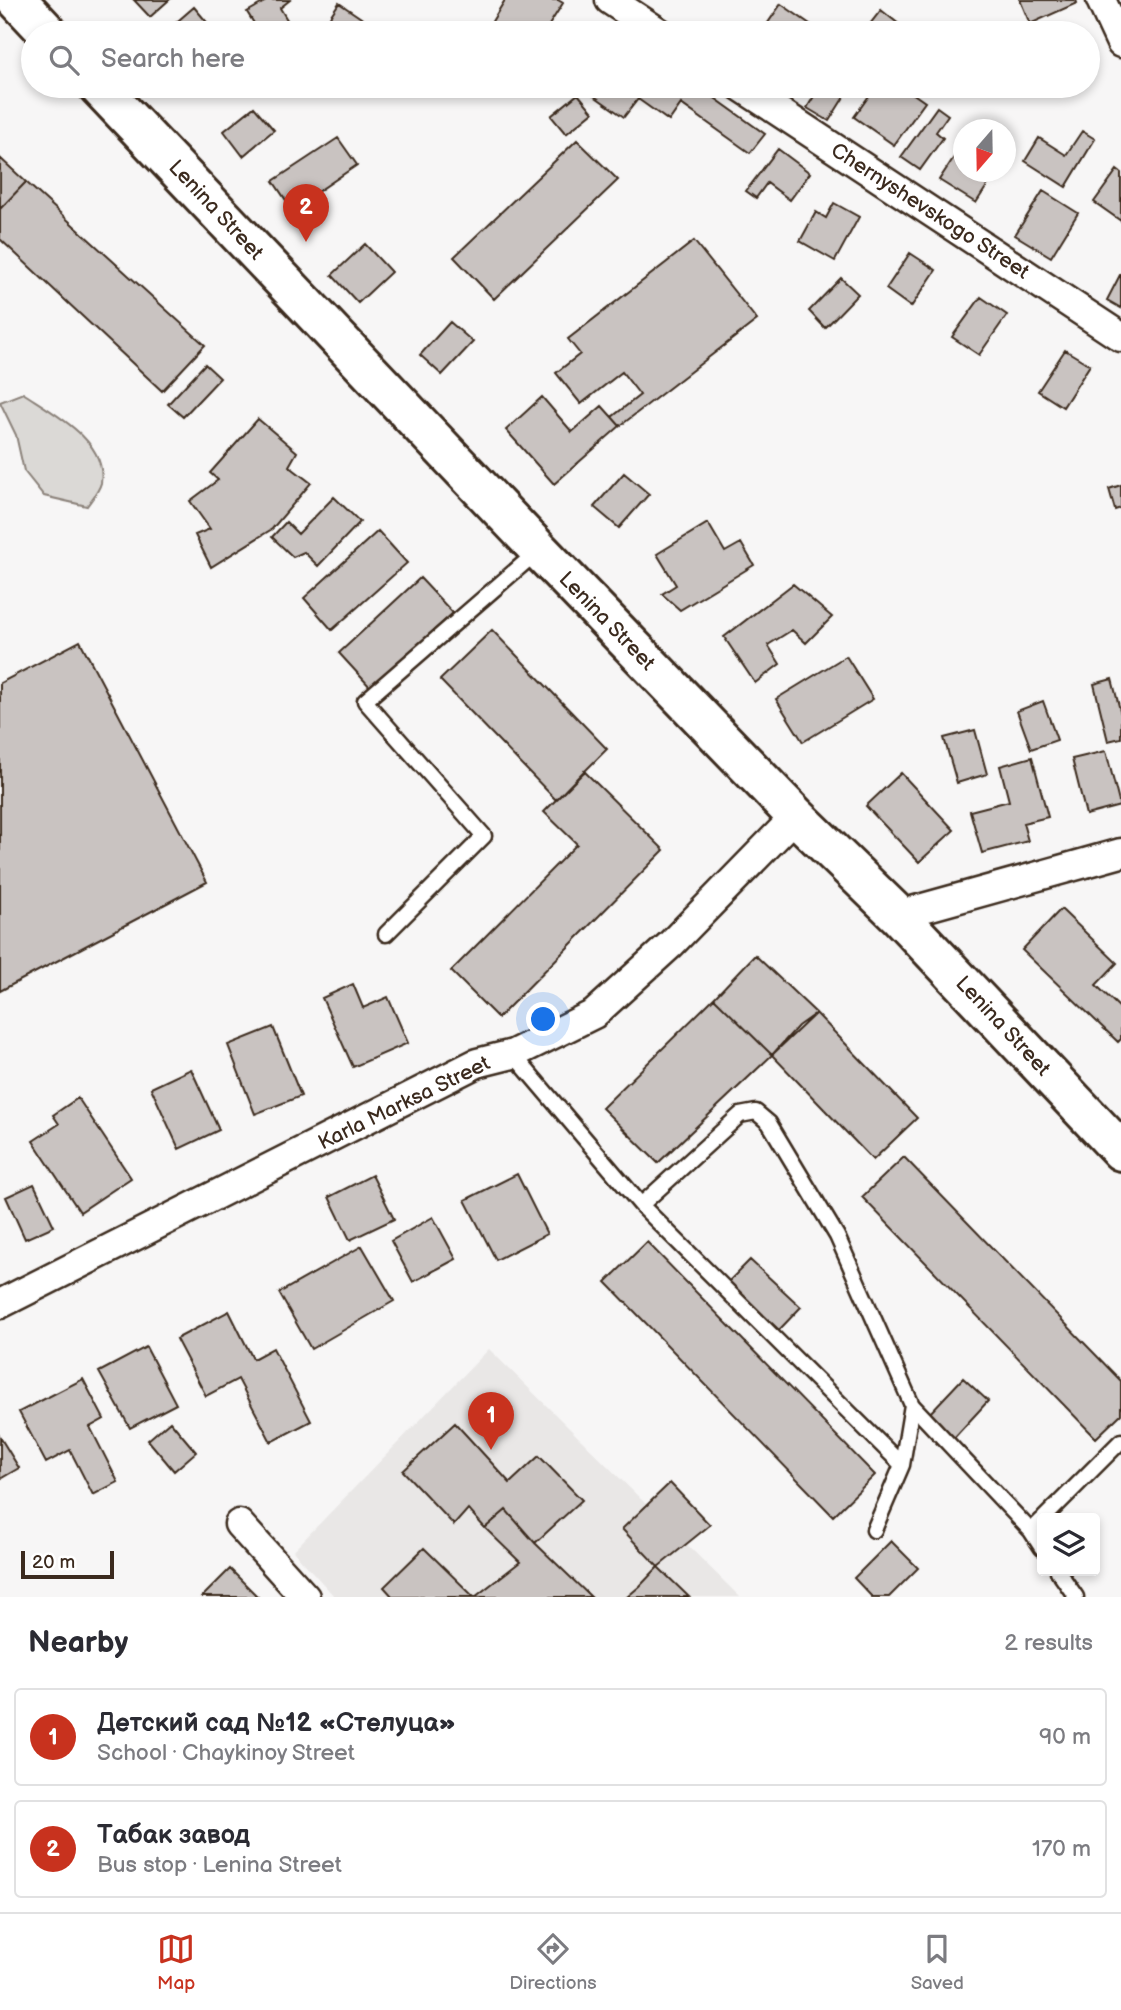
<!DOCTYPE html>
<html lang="en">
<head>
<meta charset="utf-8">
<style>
	body { margin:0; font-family:"Balsamiq Sans",sans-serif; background:#f2f2f3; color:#2b2b33 }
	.controls { position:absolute; right:21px; bottom:21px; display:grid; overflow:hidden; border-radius:7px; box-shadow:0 4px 10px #0003 }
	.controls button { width:63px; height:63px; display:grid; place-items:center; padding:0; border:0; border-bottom:2px solid #e1e1e2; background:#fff; color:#2b2b33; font:35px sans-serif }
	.compass { position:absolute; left:953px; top:119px; width:63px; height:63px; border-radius:50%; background:#fff; box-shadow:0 4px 10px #0003; rotate:200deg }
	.scale { position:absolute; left:21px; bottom:18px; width:93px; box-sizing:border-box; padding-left:7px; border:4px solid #3b2a1e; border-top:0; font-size:19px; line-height:24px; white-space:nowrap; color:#3b2a1e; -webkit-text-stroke:5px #fff; paint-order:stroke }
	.you { position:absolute; left:544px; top:1020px; width:24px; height:24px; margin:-18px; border:5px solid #fff; border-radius:50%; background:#1a73e8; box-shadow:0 0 0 10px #1a73e833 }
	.badge { display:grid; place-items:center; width:46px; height:46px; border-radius:50%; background:#c8321e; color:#fff; font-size:23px; font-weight:700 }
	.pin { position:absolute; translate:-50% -58px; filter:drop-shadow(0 2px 4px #0008) }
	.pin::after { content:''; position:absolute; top:37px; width:24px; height:21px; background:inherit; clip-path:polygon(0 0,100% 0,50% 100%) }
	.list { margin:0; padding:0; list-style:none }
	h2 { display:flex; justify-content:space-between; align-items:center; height:91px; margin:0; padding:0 28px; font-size:30px }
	h2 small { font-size:23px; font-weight:400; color:#7c7c81 }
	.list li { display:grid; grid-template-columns:46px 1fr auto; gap:21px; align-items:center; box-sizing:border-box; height:98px; margin:0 14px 14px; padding:0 14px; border:2px solid #e1e1e2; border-radius:7px }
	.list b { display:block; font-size:26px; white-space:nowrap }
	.list p { margin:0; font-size:23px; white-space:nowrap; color:#7c7c81 }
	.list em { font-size:23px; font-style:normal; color:#7c7c81 }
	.icon { flex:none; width:38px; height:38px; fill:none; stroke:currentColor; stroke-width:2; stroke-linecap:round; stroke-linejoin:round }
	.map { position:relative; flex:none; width:1121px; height:1597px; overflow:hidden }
	.search { position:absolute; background:#fff; box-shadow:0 4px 10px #0003; left:21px; right:21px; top:21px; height:77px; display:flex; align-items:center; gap:18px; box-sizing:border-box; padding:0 24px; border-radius:38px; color:#7c7c81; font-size:26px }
	.sheet { height:315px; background:#fff }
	nav { display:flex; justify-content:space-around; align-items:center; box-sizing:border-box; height:98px; border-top:2px solid #e1e1e2; background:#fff; font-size:19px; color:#7c7c81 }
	nav a { display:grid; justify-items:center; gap:4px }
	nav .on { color:#c8321e }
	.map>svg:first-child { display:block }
</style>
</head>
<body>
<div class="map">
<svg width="1121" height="1597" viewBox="0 0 1121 1597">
	<rect width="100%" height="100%" fill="#f7f6f6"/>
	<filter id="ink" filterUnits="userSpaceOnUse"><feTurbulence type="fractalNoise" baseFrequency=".0143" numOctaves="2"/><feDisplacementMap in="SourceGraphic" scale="14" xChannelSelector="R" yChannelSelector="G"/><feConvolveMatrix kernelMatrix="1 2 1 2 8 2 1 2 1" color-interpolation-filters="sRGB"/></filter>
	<g filter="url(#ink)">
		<path fill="#e9e7e6" d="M489 1349 740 1597H335L293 1551Z"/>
		<path fill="#dbd9d6" stroke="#8b827a" stroke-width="2" d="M23 393C53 413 108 441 101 483 99 491 92 499 87 506L44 496 24 471 16 435 0 402Z"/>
		<path fill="#c9c3c1" stroke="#3b2a1e" stroke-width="2" d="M134 0H169L150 17Z
			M268 0H290L280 8 295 33H260L247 12Z
			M505 0H558L563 3 544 33H485Z
			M1020 0H1076L1077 3 1030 24Z
			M339 3 367 22 360 33H345L327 21Z
			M781 4 823 33H761Z
			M194 7 216 33H164Z
			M881 10 900 25 893 33H863Z
			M580 86H667L677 92 682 86H698L765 134 750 153 681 104 669 121 638 99 624 117Z
			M820 86H843L849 89 829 121 807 108Z
			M876 86H902L925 102 894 145 854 117Z
			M578 94 593 112 566 134 551 116Z
			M254 107 274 130 243 156 224 131Z
			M937 107 948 115 936 132 943 138 920 170 901 157Z
			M1082 131 1095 139 1066 187 1025 161 1039 138 1066 155Z
			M338 138 357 165 292 209 273 181Z
			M577 140 618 180 494 299 454 257Z
			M964 142V172H996L976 203 939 180Z
			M778 149 810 173 790 200 767 183 756 198 746 191Z
			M0 158 26 182 0 209Z
			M1117 170 1121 173V221L1094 202Z
			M26 182 205 345 162 391 0 239V209Z
			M1043 191 1078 213 1051 257 1015 235Z
			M834 203 859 217 835 261 800 241 816 212 826 218Z
			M694 241 757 320 620 426 612 417 640 395 622 372 581 404 556 373 580 354 568 339Z
			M365 244 391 272 358 303 332 275Z
			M910 253 936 270 911 307 886 289Z
			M1121 273V308L1107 300Z
			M841 278 858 294 825 328 809 311Z
			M981 297 1007 315 979 355 952 337Z
			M450 322 473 342 442 375 420 355Z
			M1065 350 1090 365 1063 407 1038 391Z
			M205 364 220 378 183 417 168 404Z
			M542 397 572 432 602 406 620 426 554 484 506 430Z
			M258 419 297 452 289 466 311 483 272 529 211 567 195 535 210 529 190 501 218 480 210 473Z
			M624 473 649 494 619 528 594 507Z
			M1121 485V508L1115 510 1109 489Z
			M334 497 360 522 318 566 304 552 293 557 272 537 286 522 298 534Z
			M708 523 725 552 741 543 754 565 680 610 662 594 676 585 657 554Z
			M378 531 407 563 332 630 304 598Z
			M420 578 453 613 371 688 339 653Z
			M793 584 832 617 806 643 792 630 768 645 780 664 755 683 724 637Z
			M492 630 607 749 556 800 440 680Z
			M80 641 207 882 0 991V683Z
			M846 656 873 699 803 742 776 699Z
			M1112 679 1121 714V738L1108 741 1094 684Z
			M1043 701 1057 740 1031 749 1017 711Z
			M975 730 987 774 957 783 944 738Z
			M1106 751 1120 806 1086 815 1072 759Z
			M1032 757 1048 817 1023 823 1028 841 982 853 970 811 1009 801 1000 766Z
			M584 771 664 850 498 1018 451 971 577 844 544 812Z
			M901 773 954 830 919 862 866 806Z
			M1061 909 1117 963 1096 985 1121 1009V1039L1118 1042 1022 950Z
			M755 955 816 1013 798 1026 772 1055 714 998Z
			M353 984 363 1008 388 997 408 1043 353 1067 322 998Z
			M714 998 772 1055 658 1163 602 1108Z
			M816 1013 917 1118 873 1160 772 1055Z
			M273 1027 301 1096 255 1114 228 1045Z
			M191 1069 219 1130 179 1149 151 1088Z
			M78 1098 131 1178 80 1212 33 1141 59 1124 53 1115Z
			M904 1157 1121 1381V1414L1096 1438 862 1197Z
			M517 1174 547 1234 496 1260 465 1200Z
			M372 1175 394 1219 350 1240 329 1197Z
			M34 1184 54 1226 25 1239 6 1197Z
			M433 1217 456 1259 413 1282 391 1241Z
			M647 1242 875 1475 833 1516 606 1282Z
			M362 1246 394 1301 311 1349 279 1293Z
			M750 1260 801 1307 779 1330 728 1282Z
			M229 1311 253 1359 273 1348 311 1421 271 1442 238 1379 206 1396 176 1339Z
			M146 1347 176 1404 130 1428 99 1372Z
			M963 1378 988 1401 953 1439 928 1415Z
			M83 1379 104 1419 90 1427 118 1482 93 1495 70 1450 46 1463 19 1412Z
			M170 1421 196 1452 174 1471 148 1440Z
			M455 1423 510 1483 539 1456 582 1500 535 1543 506 1510 485 1528 468 1509 454 1525 403 1471Z
			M0 1437 19 1468 0 1479Z
			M670 1483 710 1525 658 1567 622 1529Z
			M506 1510 535 1543 591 1597H475L520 1562 485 1528Z
			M891 1541 918 1568 889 1597H872L854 1578Z
			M424 1548 474 1597H393L384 1587Z
			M658 1567 689 1597H627L640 1586Z
			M230 1569 258 1597H202Z"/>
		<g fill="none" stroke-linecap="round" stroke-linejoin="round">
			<defs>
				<path id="lane" d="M386 934 484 836 365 701 538 551
					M513 1054 641 1205 902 1465 874 1530
					M641 1205 740 1115 756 1112 769 1123 837 1236 912 1405 1031 1531 1042 1520
					M902 1465 912 1405
					M1044 1518 1121 1441
					M1031 1531 1042 1548
					M1058 1571 1076 1597"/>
				<path id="street" d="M610 0 660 33
					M1101 0 1121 43
					M740 86 1121 337
					M898 915 1121 853
					M0 1304 477 1063 513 1054 594 1014 671 944 796 816
					M239 1524 305 1597"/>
				<path id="secondary" d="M17 0 48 33
					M98 86 539 550 796 816 898 915 1121 1151"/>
			</defs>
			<use href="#lane" stroke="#3b2a1e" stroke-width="19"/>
			<use href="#street" stroke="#3b2a1e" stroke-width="33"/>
			<use href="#secondary" stroke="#3b2a1e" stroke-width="44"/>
			<use href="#lane" stroke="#fff" stroke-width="14"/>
			<use href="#street" stroke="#fff" stroke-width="28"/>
			<use href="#secondary" stroke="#fff" stroke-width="38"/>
		</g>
	</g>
	<g text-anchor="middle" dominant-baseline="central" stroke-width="6" stroke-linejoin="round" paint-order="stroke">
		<g font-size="21" fill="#3b2a1e" stroke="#fff">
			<text transform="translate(216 210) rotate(47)">Lenina Street</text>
			<text transform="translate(930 211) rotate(33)">Chernyshevskogo Street</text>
			<text transform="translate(607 621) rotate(46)">Lenina Street</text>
			<text transform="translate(1003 1026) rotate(47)">Lenina Street</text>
			<text transform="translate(404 1103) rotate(-26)">Karla Marksa Street</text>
		</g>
	</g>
</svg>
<div class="controls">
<button><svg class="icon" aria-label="layers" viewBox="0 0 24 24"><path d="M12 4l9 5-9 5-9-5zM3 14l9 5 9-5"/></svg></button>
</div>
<svg class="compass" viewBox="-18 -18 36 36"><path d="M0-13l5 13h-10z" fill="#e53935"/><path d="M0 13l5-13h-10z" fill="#7c7c81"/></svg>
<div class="scale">20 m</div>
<div class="you"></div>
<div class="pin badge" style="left:491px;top:1450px">1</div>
<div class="pin badge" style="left:306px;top:242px">2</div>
<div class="search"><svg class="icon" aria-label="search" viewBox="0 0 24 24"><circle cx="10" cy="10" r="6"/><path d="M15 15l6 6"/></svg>Search here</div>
</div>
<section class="sheet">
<h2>Nearby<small>2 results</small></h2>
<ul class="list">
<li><span class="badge">1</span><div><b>Детский сад №12 «Стелуца»</b><p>School · Chaykinoy Street</p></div><em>90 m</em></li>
<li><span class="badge">2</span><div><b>Табак завод</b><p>Bus stop · Lenina Street</p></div><em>170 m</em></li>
</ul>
</section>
<nav>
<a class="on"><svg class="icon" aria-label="map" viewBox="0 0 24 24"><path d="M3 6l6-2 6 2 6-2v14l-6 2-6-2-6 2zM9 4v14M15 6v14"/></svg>Map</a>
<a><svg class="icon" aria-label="directions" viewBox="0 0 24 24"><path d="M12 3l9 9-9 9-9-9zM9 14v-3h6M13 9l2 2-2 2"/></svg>Directions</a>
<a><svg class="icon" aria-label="saved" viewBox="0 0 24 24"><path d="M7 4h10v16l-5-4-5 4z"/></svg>Saved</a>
</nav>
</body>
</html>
